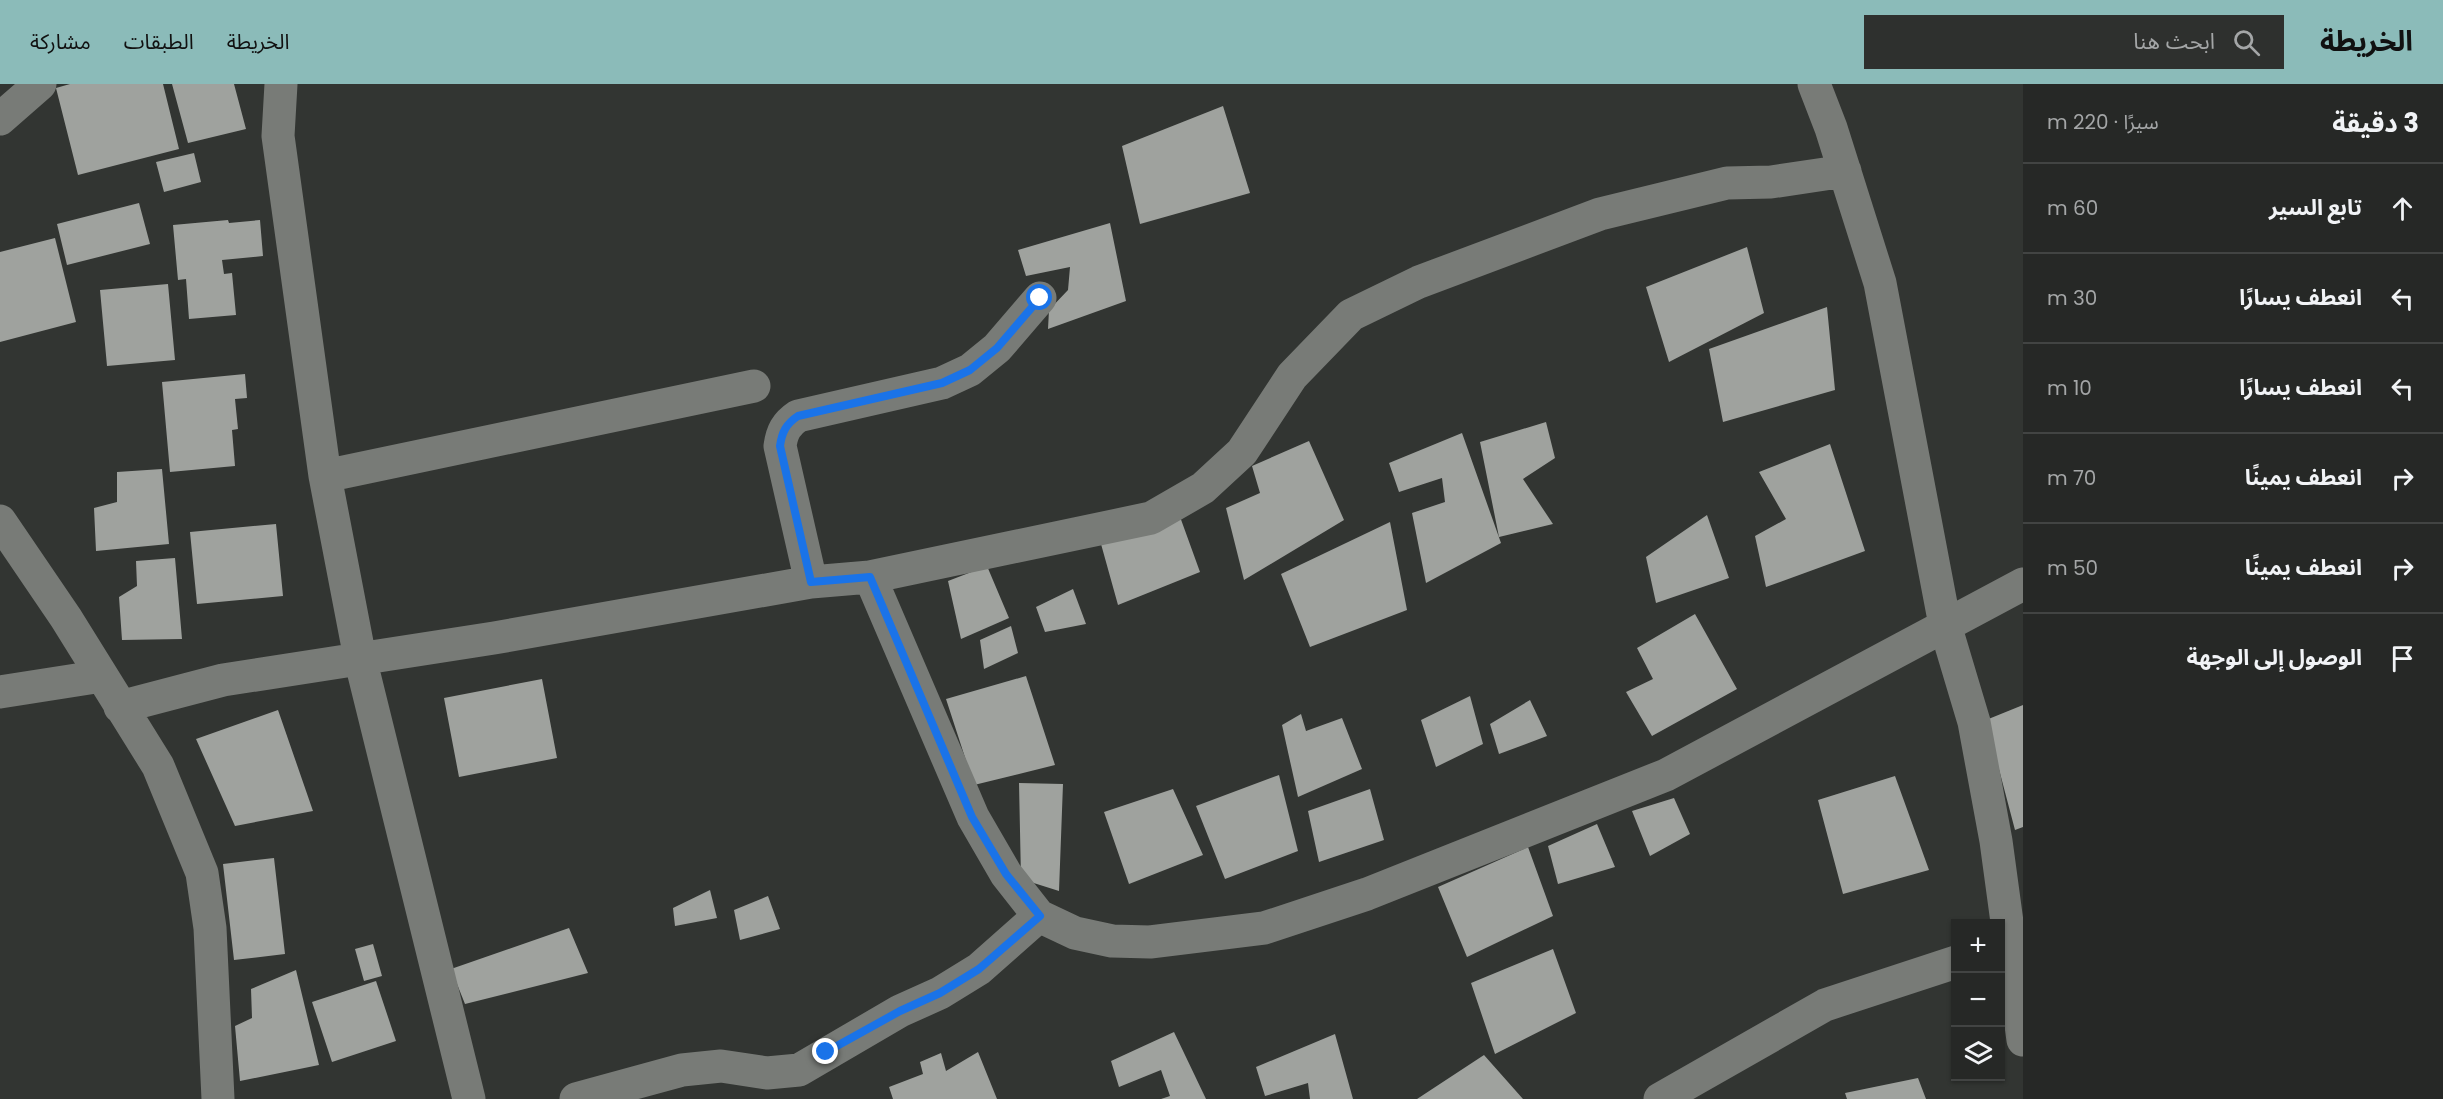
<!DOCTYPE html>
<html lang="ar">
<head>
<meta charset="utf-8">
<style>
	body { margin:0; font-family:Poppins,"Noto Sans Arabic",sans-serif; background:#2e302e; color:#f1f3f6; direction:rtl }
	.controls { position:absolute; right:18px; bottom:18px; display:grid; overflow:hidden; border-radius:0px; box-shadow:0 2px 4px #0004 }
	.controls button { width:54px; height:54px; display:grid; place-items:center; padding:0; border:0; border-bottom:2px solid #424443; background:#262826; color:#f1f3f6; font:30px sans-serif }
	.stop { position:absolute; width:18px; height:18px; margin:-14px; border:4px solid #1a73e8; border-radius:50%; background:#fff }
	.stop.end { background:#1a73e8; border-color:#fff; box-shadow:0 2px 6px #0008 }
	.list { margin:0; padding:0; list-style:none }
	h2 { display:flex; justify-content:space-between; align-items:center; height:78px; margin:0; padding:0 24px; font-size:26px }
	h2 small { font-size:20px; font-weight:400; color:#a4a6a7 }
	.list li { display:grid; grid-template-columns:39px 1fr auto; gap:18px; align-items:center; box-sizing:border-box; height:90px; padding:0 24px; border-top:2px solid #424443 }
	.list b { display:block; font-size:22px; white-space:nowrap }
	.list em { font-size:20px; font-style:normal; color:#a4a6a7 }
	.icon { flex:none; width:33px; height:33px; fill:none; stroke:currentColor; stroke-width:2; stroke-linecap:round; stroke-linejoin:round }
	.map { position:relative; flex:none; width:2023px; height:1015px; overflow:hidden; direction:ltr }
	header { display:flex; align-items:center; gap:36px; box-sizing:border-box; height:84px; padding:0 30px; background:#8bbbb9; color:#111 }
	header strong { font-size:28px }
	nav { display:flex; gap:33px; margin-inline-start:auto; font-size:21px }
	.search { width:420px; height:54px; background:#2e302e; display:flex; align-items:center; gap:15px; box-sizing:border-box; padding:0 21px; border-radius:0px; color:#a4a6a7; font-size:22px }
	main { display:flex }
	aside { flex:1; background:#262826 }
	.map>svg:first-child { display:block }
</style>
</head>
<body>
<header>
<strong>الخريطة</strong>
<div class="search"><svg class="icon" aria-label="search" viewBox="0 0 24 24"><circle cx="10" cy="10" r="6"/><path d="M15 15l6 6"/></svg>ابحث هنا</div>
<nav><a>الخريطة</a><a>الطبقات</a><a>مشاركة</a></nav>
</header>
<main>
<aside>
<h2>3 دقيقة<small>سيرًا · 220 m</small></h2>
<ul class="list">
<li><svg class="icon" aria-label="ahead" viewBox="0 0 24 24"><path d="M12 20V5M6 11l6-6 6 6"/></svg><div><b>تابع السير</b></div><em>60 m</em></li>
<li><svg class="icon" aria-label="left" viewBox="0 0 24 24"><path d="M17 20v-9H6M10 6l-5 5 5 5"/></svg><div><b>انعطف يسارًا</b></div><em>30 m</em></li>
<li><svg class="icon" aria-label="left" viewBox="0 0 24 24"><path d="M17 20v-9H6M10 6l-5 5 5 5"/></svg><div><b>انعطف يسارًا</b></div><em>10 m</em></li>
<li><svg class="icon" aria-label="right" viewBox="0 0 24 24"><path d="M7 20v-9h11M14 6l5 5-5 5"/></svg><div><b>انعطف يمينًا</b></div><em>70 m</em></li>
<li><svg class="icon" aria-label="right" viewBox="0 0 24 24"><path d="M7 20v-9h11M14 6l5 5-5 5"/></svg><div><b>انعطف يمينًا</b></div><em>50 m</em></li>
<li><svg class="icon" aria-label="arrive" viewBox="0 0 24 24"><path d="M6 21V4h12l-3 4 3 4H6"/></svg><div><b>الوصول إلى الوجهة</b></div></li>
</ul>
</aside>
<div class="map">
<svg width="2023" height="1015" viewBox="0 0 2023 1015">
	<rect width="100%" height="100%" fill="#323532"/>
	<path fill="#9fa29e" d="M70 0H163L179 65 78 91 56 4Z
		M172 0H234L246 45 188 59Z
		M1223 22 1250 109 1140 140 1122 62Z
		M194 69 201 98 164 108 156 78Z
		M139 119 150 160 67 181 57 140Z
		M228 136 229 139 260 136 263 172 222 176 224 190 232 189 236 231 189 235 186 195 178 196 173 141Z
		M1110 139 1126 217 1048 245 1049 226 1068 206 1070 183 1026 192 1018 166Z
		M55 154 76 238 0 258V168Z
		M1747 163 1764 229 1669 278 1646 203Z
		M168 200 175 276 107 282 100 206Z
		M1827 223 1835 306 1723 338 1709 265Z
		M245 290 247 314 235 315 238 345 232 346 235 382 170 388 162 298Z
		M1546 338 1555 374 1523 395 1553 440 1499 453 1480 358Z
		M1462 349 1501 459 1426 499 1412 429 1445 418 1442 394 1399 408 1389 379Z
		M1309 357 1344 436 1244 496 1226 424 1260 409 1252 382Z
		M1830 360 1865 467 1766 503 1755 452 1786 435 1759 388Z
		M162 385 169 460 96 467 94 424 117 418V388Z
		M1179 430 1200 488 1118 521 1101 460Z
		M1707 431 1729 494 1656 519 1646 473Z
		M1390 438 1407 526 1310 563 1281 490Z
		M276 440 283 512 197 520 190 448Z
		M175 474 182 555 122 556 119 513 137 502 136 477Z
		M987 482 1009 534 961 555 948 497Z
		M1073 505 1086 540 1045 548 1036 523Z
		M1695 530 1737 605 1652 652 1626 608 1653 595 1637 564Z
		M1011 542 1018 569 984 585 980 556Z
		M1026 592 1055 681 974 701 946 615Z
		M542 595 557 674 459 693 444 614Z
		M1470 612 1483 660 1436 683 1421 636Z
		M1530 616 1547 652 1499 670 1490 640Z
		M2023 621V743L2015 746 1986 636Z
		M278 626 313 727 235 742 196 655Z
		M1301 630 1306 647 1342 634 1362 685 1298 713 1282 641Z
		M1279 691 1298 767 1225 795 1196 722Z
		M1895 692 1929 786 1843 810 1818 716Z
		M1019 699 1063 700 1059 807 1021 795Z
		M1173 705 1203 771 1129 800 1104 728Z
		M1370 705 1384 756 1319 778 1308 727Z
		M1674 714 1690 750 1650 772 1632 727Z
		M1597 740 1615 783 1558 800 1548 762Z
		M1528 763 1553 832 1467 873 1438 803Z
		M274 774 285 870 234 876 223 780Z
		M710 806 717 834 675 842 673 824Z
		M768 812 780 845 740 856 734 826Z
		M569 844 588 889 465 920 451 885Z
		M373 860 382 892 364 897 355 865Z
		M1553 865 1576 929 1495 970 1471 899Z
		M296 886 319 981 240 997 235 942 252 934 251 905Z
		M376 897 396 957 332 978 312 918Z
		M1174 948 1206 1015H1161L1170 1012 1161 986 1119 1003 1111 977Z
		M1335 950 1353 1015H1310L1308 999 1265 1012 1256 983Z
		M978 968 997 1015H893L889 1003 923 990 920 978 941 969 946 987Z
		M1484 971 1523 1015H1417Z
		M1918 994 1926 1015H1847L1845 1009Z"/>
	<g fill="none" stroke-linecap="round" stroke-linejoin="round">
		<path stroke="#787b77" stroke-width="33" d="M281 0 278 52 325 392 360 574 469 1015
			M1814 0 1831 44 1880 199 1945 541 1974 638 1996 757 2023 956
			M0 35 40 0
			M325 392 754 302
			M0 437 66 534 158 682 202 789 210 844 218 1015
			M870 493 973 733 1006 790 1039 832 1075 849 1112 857 1150 858 1264 844 1367 810 1666 691 2023 500
			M811 498 780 362C782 348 786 340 798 332L942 299 970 286 997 264 1040 214
			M0 608 102 592
			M120 623 223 596 494 554 811 498 870 493 1151 434 1203 404 1242 368 1292 292 1351 231 1419 198 1600 130 1727 99 1771 98 1845 87
			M576 1015 682 986 721 982 767 989 799 986 900 927 940 909 979 885 1039 832
			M1660 1015 1825 921 1956 878"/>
	</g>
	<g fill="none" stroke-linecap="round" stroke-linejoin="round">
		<path stroke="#1a73e8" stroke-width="8" d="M826 968 900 927 940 909 979 885 1040 832 1006 790 972 733 870 493 811 498 780 362C782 348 786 340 798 332L942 299 970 286 997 264 1040 214"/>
	</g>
</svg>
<div class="controls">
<button>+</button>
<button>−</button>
<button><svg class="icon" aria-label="layers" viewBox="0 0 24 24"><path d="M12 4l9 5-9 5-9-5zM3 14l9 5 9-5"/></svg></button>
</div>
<div class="stop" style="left:1040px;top:214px"></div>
<div class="stop end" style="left:826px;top:968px"></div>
</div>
</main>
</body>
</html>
